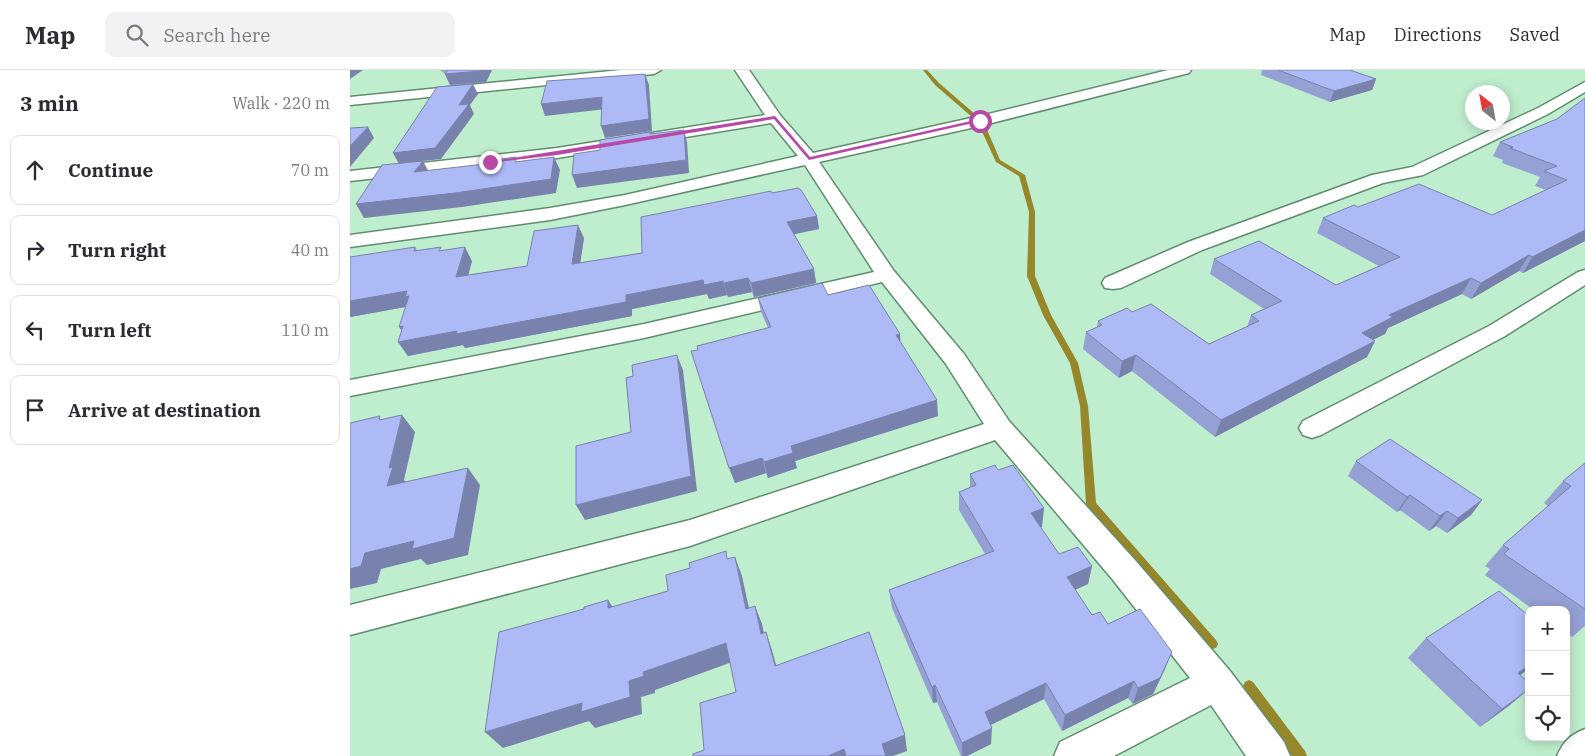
<!DOCTYPE html>
<html lang="en">
<head>
<meta charset="utf-8">
<style>
	body { margin:0; font-family:"IBM Plex Serif",serif; background:#f2f2f3; color:#2b2b33 }
	.controls { position:absolute; right:15px; bottom:15px; display:grid; overflow:hidden; border-radius:10px; box-shadow:0 2px 12px #0003 }
	.controls button { width:45px; height:45px; display:grid; place-items:center; padding:0; border:0; border-bottom:1px solid #e1e1e2; background:#fff; color:#2b2b33; font:25px sans-serif }
	.compass { position:absolute; left:1115px; top:15px; width:45px; height:45px; border-radius:50%; background:#fff; box-shadow:0 2px 12px #0003; rotate:329deg }
	.stop { position:absolute; width:15px; height:15px; margin:-11px; border:4px solid #b848a5; border-radius:50%; background:#fff }
	.stop.end { background:#b848a5; border-color:#fff; box-shadow:0 1px 5px #0008 }
	.list { margin:0; padding:0; list-style:none }
	h2 { display:flex; justify-content:space-between; align-items:center; height:65px; margin:0; padding:0 20px; font-size:21px }
	h2 small { font-size:16px; font-weight:400; color:#7c7c81 }
	.list li { display:grid; grid-template-columns:32px 1fr auto; gap:15px; align-items:center; box-sizing:border-box; height:70px; margin:0 10px 10px; padding:0 10px; border:1px solid #e1e1e2; border-radius:10px }
	.list b { display:block; font-size:19px; white-space:nowrap }
	.list em { font-size:16px; font-style:normal; color:#7c7c81 }
	.icon { flex:none; width:28px; height:28px; fill:none; stroke:currentColor; stroke-width:2; stroke-linecap:round; stroke-linejoin:round }
	.map { position:relative; flex:none; width:1235px; height:686px; overflow:hidden }
	header { display:flex; align-items:center; gap:30px; box-sizing:border-box; height:70px; padding:0 25px; background:#fff; border-bottom:1px solid #e1e1e2 }
	header strong { font-size:24px }
	nav { display:flex; gap:28px; margin-inline-start:auto; font-size:18px }
	.search { width:350px; height:45px; background:#f2f2f3; display:flex; align-items:center; gap:12px; box-sizing:border-box; padding:0 18px; border-radius:10px; color:#7c7c81; font-size:19px }
	main { display:flex }
	aside { flex:1; background:#fff }
	.map>svg:first-child { display:block }
</style>
</head>
<body>
<header>
<strong>Map</strong>
<div class="search"><svg class="icon" aria-label="search" viewBox="0 0 24 24"><circle cx="10" cy="10" r="6"/><path d="M15 15l6 6"/></svg>Search here</div>
<nav><a>Map</a><a>Directions</a><a>Saved</a></nav>
</header>
<main>
<aside>
<h2>3 min<small>Walk · 220 m</small></h2>
<ul class="list">
<li><svg class="icon" aria-label="ahead" viewBox="0 0 24 24"><path d="M12 20V5M6 11l6-6 6 6"/></svg><div><b>Continue</b></div><em>70 m</em></li>
<li><svg class="icon" aria-label="right" viewBox="0 0 24 24"><path d="M7 20v-9h11M14 6l5 5-5 5"/></svg><div><b>Turn right</b></div><em>40 m</em></li>
<li><svg class="icon" aria-label="left" viewBox="0 0 24 24"><path d="M17 20v-9H6M10 6l-5 5 5 5"/></svg><div><b>Turn left</b></div><em>110 m</em></li>
<li><svg class="icon" aria-label="arrive" viewBox="0 0 24 24"><path d="M6 21V4h12l-3 4 3 4H6"/></svg><div><b>Arrive at destination</b></div></li>
</ul>
</aside>
<div class="map">
<svg width="1235" height="686" viewBox="0 0 1235 686">
	<rect width="100%" height="100%" fill="#beeecd"/>
	<g fill="none" stroke-linecap="round" stroke-linejoin="round">
		<path fill="#97872b" fill-rule="evenodd" d="M573 0H577L589 13 626 45V47H622L585 15Z
			M630 54 635 55 650 90 675 105 685 142V206L701 245 728 293 738 336 746 433 866 570 868 574 866 578 862 579 858 578 736 434 730 336 720 293 693 245 677 206 679 142 669 106 646 92 629 55Z
			M899 610 903 612 955 681 957 686H942L895 620 893 616 895 612Z"/>
		<defs>
			<path id="street" d="M271 0H311L304 4 0 35V27Z
				M385 0H399L430 45 463 83 630 46 818 0H841L839 3 630 56 469 92 544 201 614 284 659 351 785 490 880 601 934 672 940 686H896L861 635 764 686H704L710 672 840 608 763 510 645 370 340 476 0 565V535L340 450 634 354 596 294 532 212 294 268 0 326V310L294 254 524 202 455 95 275 135 200 150 0 177V165L200 138 275 125 448 86 421 53 207 88 0 111V101L207 78 415 45Z
				M1235 12V22L1198 44 1073 105 1033 113 852 180 771 218 763 219 755 218 752 213 755 208 838 172 1022 105 1062 97 1188 38Z
				M1235 200V215L1155 266 971 365 962 368 953 365 949 358 953 351 1139 256 1228 202Z
				M1235 659V686H1207C1214 671 1220 665 1235 659Z"/>
		</defs>
		<use href="#street" stroke="#608d6f" stroke-width="3"/>
		<use href="#street" fill="#fff" fill-rule="evenodd"/>
	</g>
	<path fill="#95a0d4" d="M90 0H142L136 12 100 15 95 4Z
		M912 0H1000L1026 9 1022 20 980 32 911 5Z
		M1235 28V171L1173 203 1169 201 1121 229 1112 224 1038 258 1035 264 1023 270 1025 271 1017 287 865 367 782 301 769 308 733 279 736 262 747 257 748 251 782 242 859 274 897 257 901 245 914 239 860 204 864 189 986 215 1029 196 967 163 973 148 1008 137 1142 145 1196 120 1185 116 1190 107 1152 93 1153 90 1143 86 1150 72 1207 49Z
		M422 123 467 146 469 159 444 164 464 199 466 213 404 227 402 222 378 227 377 225 359 229 357 224 282 239V246L115 278 113 275 58 286 48 272 52 260 56 237 0 247 65 177 67 180 93 181 122 191 118 205 177 196 234 168 230 193 292 183Z
		M478 225 550 272 588 346 445 391 447 398 418 408 416 403 385 413 348 280 418 258 411 242 408 228Z
		M1006 391 1132 430 1121 445 1097 463 1086 456 1079 461 1050 440 1047 442 998 406Z
		M1235 393V556L1222 567 1216 562V540H1184L1135 505 1140 499 1135 496 1153 475 1198 436 1194 433 1213 411Z
		M648 400 692 457H690L709 484 742 496 738 514 725 520 742 545 758 554 815 599 803 624 783 634 778 628 712 661 694 629 641 655V674L617 686H611L587 632 583 633 542 538 539 520 635 484 609 440V422L620 418V404Z
		M1076 568 1160 635 1130 657 1058 588Z"/>
	<path fill="#7982ac" d="M0 0H13L0 9Z
		M131 0H142L136 12 100 15 95 4Z
		M295 4 299 15 302 61 255 68 251 56Z
		M1026 9 1022 20 980 32 984 21Z
		M123 14 128 24 120 35 124 44 91 89 73 91 80 104 72 115 49 94 43 83 109 35Z
		M252 27 256 39 195 46 191 34Z
		M18 57 24 68 0 97V76Z
		M334 60 337 72 339 103 227 118 222 105Z
		M204 87 210 100 206 123 112 137 14 148 6 134Z
		M467 146 469 159 440 165 437 152Z
		M228 155 234 168 228 208 222 194Z
		M1235 160V171L1173 203 1182 187Z
		M115 177 122 191 114 221 106 207Z
		M1179 185 1169 201 1121 229 1131 213Z
		M464 199 466 213 404 227 401 213Z
		M398 208 402 222 378 227 374 213Z
		M1121 208 1112 224 1038 258 1035 264 1004 279 1012 263 1039 245Z
		M353 210 357 224 282 239V246L115 278 113 275 58 286 48 272 58 270 49 257 276 225Z
		M373 211 377 225 359 229 354 215Z
		M57 221 66 235 0 247V231Z
		M550 264 551 279 546 265Z
		M1025 271 1017 287 865 367 871 350Z
		M327 285 333 300 347 421 235 450 226 435 341 406Z
		M786 285 782 301 769 308 772 291Z
		M587 330 588 346 445 391 447 398 418 408 414 392 441 376Z
		M52 345 65 362 54 410 57 414 37 416 39 398Z
		M412 388 416 403 385 413 379 398Z
		M118 398 130 415 118 485 77 495 71 489 31 499 27 513 0 519V499L15 483Z
		M1060 425 1050 440 1047 442 1057 427Z
		M1132 430 1121 445 1097 463 1108 448Z
		M694 438 692 457 679 462 681 443Z
		M1097 441 1086 456 1079 461 1090 446Z
		M385 487 392 506 403 557 396 539Z
		M742 496 738 514 713 525 717 507Z
		M258 530 270 548 258 538Z
		M405 536 412 554 418 581 411 564Z
		M416 562 422 580 431 613 425 596Z
		M376 573 385 591 305 620V623L291 627 292 644 245 658 239 651 153 678 135 662 232 633 279 611 293 602Z
		M822 582 815 599 803 624 783 634 788 618Z
		M1179 595V599L1146 622 1168 603Z
		M784 611 778 628 712 661 715 645Z
		M696 613 694 629 634 658 635 642Z
		M585 615 587 632 583 633 582 617Z
		M1179 619 1160 635 1130 657 1152 639Z
		M642 658 641 674 617 686H612V673Z
		M555 665 557 681 543 686H535L532 674Z
		M494 679 496 686H478Z"/>
	<path fill="#adbaf6" stroke="#7982ac" d="M98 0H131V1L95 4Z
		M928 0H1000L1026 9 984 21Z
		M295 4 299 49 251 56 252 27 191 34 197 11Z
		M123 14 109 35 119 34 85 78 43 83 87 17Z
		M1235 28V160L1182 187 1179 185 1131 213 1121 208 1039 245 1043 247 1012 263 1025 271 871 350 786 285 772 291 736 262 752 255 748 251 777 238 782 242 801 234 859 274 909 251 901 245 932 231 864 189 909 171 986 215 1050 187 973 148 1004 135 1008 137 1069 114 1142 145 1217 110 1194 101 1207 96 1160 78 1163 77 1150 72 1207 49Z
		M18 57 0 76V58Z
		M334 60 336 90 222 105 224 84 250 80V70L300 62V64Z
		M166 87 165 92 204 87 201 109 105 123 6 134 32 95 73 91 64 102 135 94 136 91Z
		M448 118 451 120 467 146 437 152 464 199 401 213 398 208 374 213 373 211 354 215 353 210 276 225V232L106 264 107 261 48 272 53 256 49 257 59 226 55 227 57 221 0 231V187L65 177 64 181 91 177 89 181 115 177 106 207 177 196 184 161 228 155 222 194 292 183 291 147 421 121 422 123Z
		M472 213 478 225 519 215 550 264 546 265 587 330 441 376 443 383 414 392 412 388 379 398 341 281 348 280 347 276 421 257 408 228Z
		M327 285 341 406 226 435V376L281 362 276 308 283 306 282 295Z
		M52 345 39 398 43 397 37 416 118 398 104 468 62 479 64 471 15 483 11 496 0 499V353L30 346 29 350Z
		M1040 369 1132 430 1108 448 1097 441 1090 446 1060 425 1057 427 1006 391Z
		M1235 393V539L1154 484 1159 479 1153 475 1221 416 1213 411Z
		M645 395 648 400 663 395 694 438 681 443 709 484 728 477 742 496 717 507 742 545 750 542 758 554 790 539 822 582 810 608 788 618 784 611 715 645 696 613 635 642 642 658 612 673 585 615 582 617 539 520 644 481 609 422 626 415 620 404Z
		M376 481 377 489 385 487 396 539 405 536 411 564 416 562 425 596 519 562 555 665 532 674 536 686H496L494 679 478 686H343V684L354 680 350 633 386 622 376 573 293 602 294 606 279 611 280 627 231 642 232 633 135 662 149 562 234 539V537L258 530V538L318 521 316 505 340 498 339 493Z
		M1149 521 1179 546V595L1168 603 1179 613V619L1152 639 1076 568Z"/>
	<path fill="#b848a5" d="M425 46 460 87 630 49 632 51 459 90 424 49 207 85 140 93 137 92Z"/>
</svg>
<div class="controls">
<button>+</button>
<button>−</button>
<button><svg class="icon" aria-label="locate" viewBox="0 0 24 24"><circle cx="12" cy="12" r="6"/><path d="M12 2v4M12 18v4M2 12h4M18 12h4"/></svg></button>
</div>
<svg class="compass" viewBox="-18 -18 36 36"><path d="M0-13l5 13h-10z" fill="#e53935"/><path d="M0 13l5-13h-10z" fill="#7c7c81"/></svg>
<div class="stop" style="left:630px;top:51px"></div>
<div class="stop end" style="left:140px;top:92px"></div>
</div>
</main>
</body>
</html>
